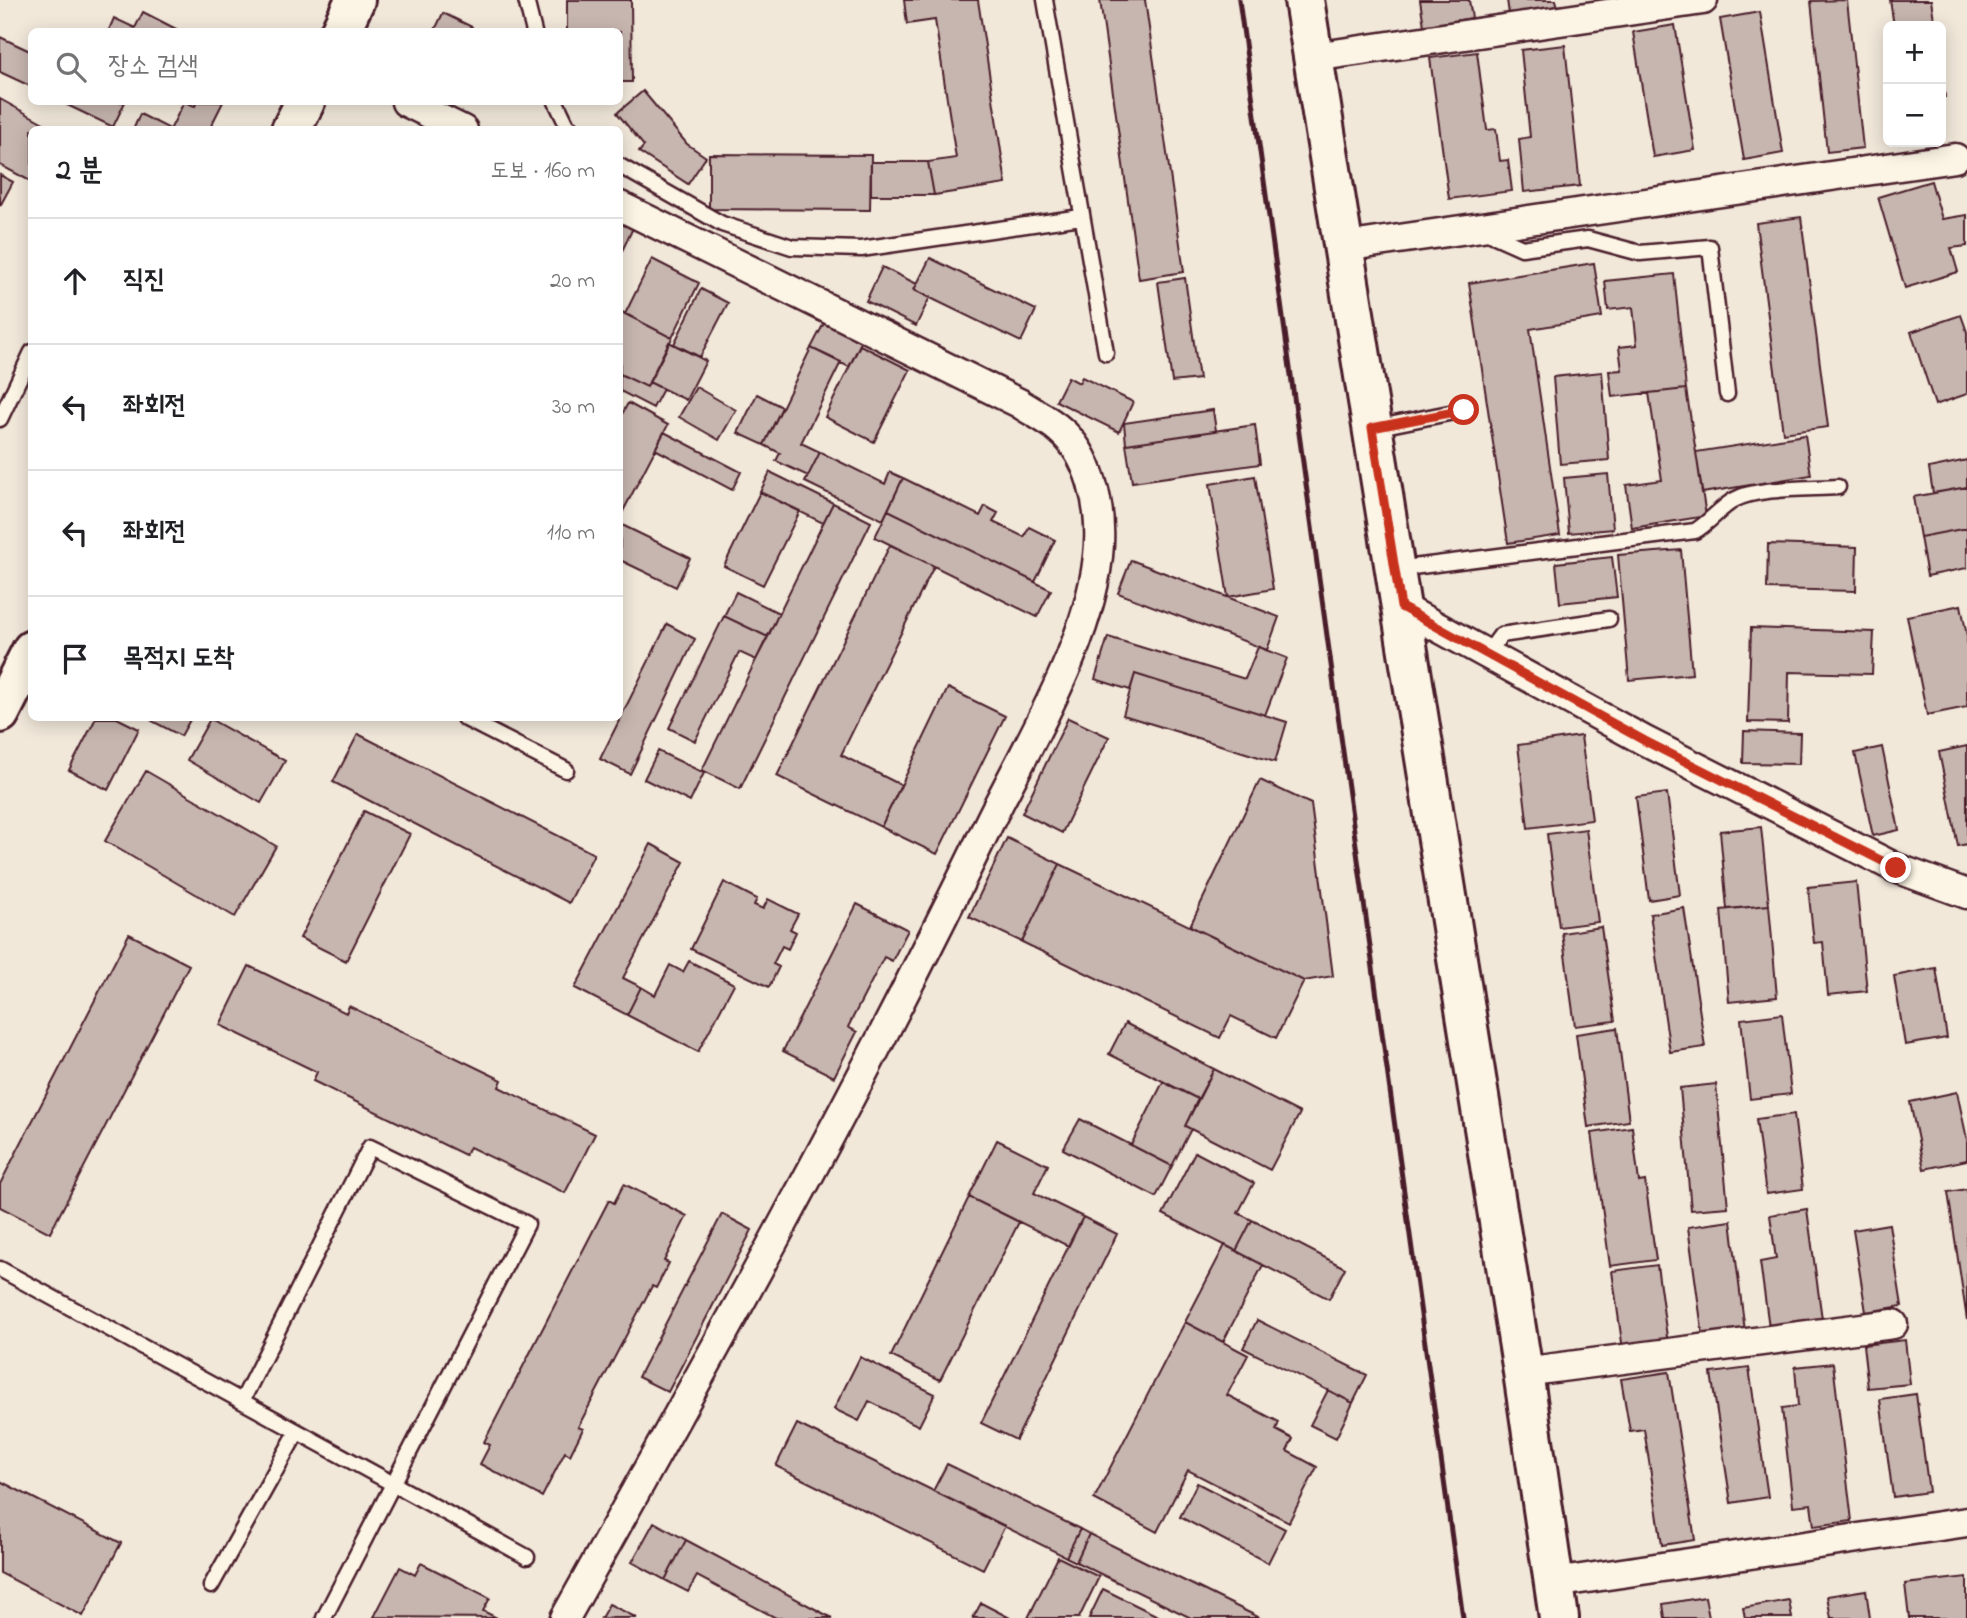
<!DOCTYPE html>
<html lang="ko">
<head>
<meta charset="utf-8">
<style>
	body { margin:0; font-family:"Indie Flower","Poor Story",sans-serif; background:#f6f6f6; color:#202124 }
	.controls { position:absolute; right:21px; top:21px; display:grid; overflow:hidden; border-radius:10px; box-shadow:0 4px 18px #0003 }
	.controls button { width:63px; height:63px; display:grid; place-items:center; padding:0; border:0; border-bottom:2px solid #e0e0e0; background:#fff; color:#202124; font:35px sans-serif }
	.stop { position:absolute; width:21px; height:21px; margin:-16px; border:5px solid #c8321e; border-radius:50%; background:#fff }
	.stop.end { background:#c8321e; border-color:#fff; box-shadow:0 2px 7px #0008 }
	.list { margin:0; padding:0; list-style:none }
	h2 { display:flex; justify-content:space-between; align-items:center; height:91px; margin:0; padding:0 28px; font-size:30px }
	h2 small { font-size:23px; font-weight:400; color:#757577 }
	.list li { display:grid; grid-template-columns:46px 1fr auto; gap:21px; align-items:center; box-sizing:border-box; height:126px; padding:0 28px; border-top:2px solid #e0e0e0 }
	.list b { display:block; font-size:26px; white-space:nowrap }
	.list em { font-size:23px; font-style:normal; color:#757577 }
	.icon { flex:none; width:38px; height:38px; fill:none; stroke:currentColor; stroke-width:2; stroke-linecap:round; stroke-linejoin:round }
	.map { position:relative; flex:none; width:1967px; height:1618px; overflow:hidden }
	.search { position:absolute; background:#fff; box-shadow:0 4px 18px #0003; left:28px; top:28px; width:595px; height:77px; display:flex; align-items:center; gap:18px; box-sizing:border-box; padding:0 24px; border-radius:10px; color:#757577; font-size:26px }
	.panel { position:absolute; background:#fff; box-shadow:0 4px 18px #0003; left:28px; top:126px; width:595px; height:595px; border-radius:10px }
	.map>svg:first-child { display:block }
</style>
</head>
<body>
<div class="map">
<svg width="1967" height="1618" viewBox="0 0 1967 1618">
	<rect width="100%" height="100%" fill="#f1e8da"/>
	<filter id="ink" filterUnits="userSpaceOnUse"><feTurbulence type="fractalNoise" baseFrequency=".0143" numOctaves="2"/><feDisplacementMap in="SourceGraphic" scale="14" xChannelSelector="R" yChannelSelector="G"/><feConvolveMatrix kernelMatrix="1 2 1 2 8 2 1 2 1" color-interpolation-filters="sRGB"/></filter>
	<g filter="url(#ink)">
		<path fill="#c7b6af" stroke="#4a1f2b" stroke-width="2" d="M567 0H631L632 82H620V32H567Z
			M904 0H978L1006 184 934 195 928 162 956 158 935 20 907 24Z
			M1100 0H1145L1184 272 1139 279Z
			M1420 0H1469L1472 18 1424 26Z
			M1507 0H1556L1558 7 1509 14Z
			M1847 0 1863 148 1827 152 1811 1Z
			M1890 0H1931L1935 26H1894Z
			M143 12 182 32H108L114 18 135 28Z
			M1760 12 1783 153 1744 160 1720 19Z
			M443 13 472 27 470 32H434Z
			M1675 25 1695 150 1653 157 1633 32Z
			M0 37 32 52V87L0 72Z
			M1565 45 1580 186 1524 192 1519 139 1530 137 1521 50Z
			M1477 52 1487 130 1496 129 1500 161 1508 160 1512 191 1449 199 1430 58Z
			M1941 67 1945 97 1941 98Z
			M643 91 687 144 706 157 688 184 639 152 644 146 617 113Z
			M0 99 56 130H32V182L0 165Z
			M61 102H125L113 127Z
			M184 102 195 106 197 102H223L209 130H170Z
			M140 114 170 129V130H133Z
			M709 154 871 155 870 210 709 209Z
			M871 162H928L934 195H871Z
			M0 175 13 182 0 206Z
			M1931 181 1942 219 1967 215V246L1951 248 1958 272 1905 288 1878 197Z
			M1801 217 1828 427 1783 433 1756 223Z
			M620 221 633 228 622 251 620 250Z
			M930 258 1036 310 1021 342 914 290Z
			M652 259 699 283 672 338 625 314Z
			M1594 263 1602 317 1530 329 1560 535 1508 543 1469 283Z
			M882 267 917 284 914 290 930 297 916 326 866 301Z
			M1674 274 1686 389 1612 397 1609 371 1622 370 1619 347 1637 345 1633 307 1608 310 1605 281Z
			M1185 278 1199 379 1172 382 1158 282Z
			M701 289 728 303 700 357 674 344Z
			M620 311 672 338 647 387 620 374Z
			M1961 315 1967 332V394L1935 405 1911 332Z
			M824 323 861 342 849 367 811 348Z
			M669 342 706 361 686 400 649 382Z
			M860 345 910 370 874 442 825 417Z
			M811 348 841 362 801 443 820 452 808 476 776 461 780 453 764 445Z
			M1602 372 1609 460 1560 464 1553 377Z
			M620 374 647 387 649 382 663 389 653 408 620 391Z
			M1068 377 1079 383 1082 377 1133 402 1119 432 1056 401Z
			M696 387 736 410 719 440 679 417Z
			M1686 389 1706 516 1632 528 1626 485 1662 480 1649 393Z
			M757 394 782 407 764 445 738 433Z
			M628 403 668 425 620 517V418Z
			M1213 410 1216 431 1126 444 1124 423Z
			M1255 425 1260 464 1132 482 1126 444Z
			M664 432 741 472 732 490 655 449Z
			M1805 435 1811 475 1702 493 1696 452Z
			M820 452 885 484 890 472 903 478 883 520 805 482Z
			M1967 460V487L1933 493 1929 468Z
			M770 472 833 503 823 523 760 492Z
			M1608 474 1613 529 1569 533 1564 478Z
			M1255 476 1273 589 1228 597 1210 484Z
			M903 478 980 516 985 506 998 513 993 522 1024 537 1029 527 1055 540 1035 582 888 510Z
			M1967 487V528L1920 537 1913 497Z
			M760 492 800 511 763 585 724 566Z
			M833 503 871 522 740 789 702 770Z
			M888 510 1051 590 1037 617 875 537Z
			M620 524 690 558 676 587 620 560Z
			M1967 528V568L1927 576 1920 537Z
			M1768 544 1857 547 1856 591 1767 589Z
			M890 545 934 566 841 755 901 785 881 827 777 776Z
			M1681 550 1692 674 1629 680 1618 555Z
			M1612 557 1617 597 1560 603 1556 563Z
			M1131 560 1279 617 1267 650 1118 593Z
			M736 592 779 613 768 637 724 616Z
			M1961 605 1967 636V707L1927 715 1907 616Z
			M724 616 768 637 756 660 739 652 695 741 669 728Z
			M667 624 695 639 630 774 600 759Z
			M1751 628 1874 632 1872 674 1789 672 1788 723 1748 722Z
			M1108 637 1245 679 1258 647 1287 658 1265 715 1135 674 1130 690 1095 679Z
			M1135 674 1287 722 1275 762 1123 715Z
			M948 688 1005 716 937 854 881 827Z
			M96 718H117L139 729 108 790 69 770Z
			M154 718H191L181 736 152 721Z
			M1068 718 1109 737 1062 833 1022 813Z
			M210 719 285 761 261 803 187 760Z
			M1744 731 1800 733 1799 764 1743 763Z
			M358 734 594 854 569 903 333 782Z
			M1581 736 1592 820 1528 828 1518 745Z
			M1967 746V844L1958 846 1939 752Z
			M1882 747 1899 830 1873 836 1855 753Z
			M658 751 704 773 690 802 644 779Z
			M146 771 276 846 235 917 105 841Z
			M1260 780 1311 804 1333 976 1304 981 1190 926Z
			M1667 793 1680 895 1649 900 1636 797Z
			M364 811 410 834 346 961 300 938Z
			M1761 827 1769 905 1727 909 1720 831Z
			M1586 829 1598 922 1559 927 1547 834Z
			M1007 838 1060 864 1022 942 969 917Z
			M651 844 684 862 623 978 641 987 627 1015 575 988Z
			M1060 864 1304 981 1276 1038 1231 1016 1220 1038 1022 942Z
			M724 882 757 899 754 905 763 909 768 899 798 914 790 929 796 932 788 949 782 946 773 964 779 967 769 987 691 949Z
			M1856 882 1867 991 1828 995 1823 942 1814 943 1808 887Z
			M857 904 908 930 892 961 884 957 848 1027 857 1032 834 1077 783 1051Z
			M1769 905 1777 997 1729 1002 1721 910Z
			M1684 908 1705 1047 1670 1052 1650 914Z
			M1601 927 1615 1021 1575 1026 1562 933Z
			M129 934 189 965 50 1233 0 1207V1184Z
			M689 961 734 984 698 1052 627 1015 641 987 655 995 670 965 683 972Z
			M249 966 346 1013 349 1006 502 1080 499 1087 595 1134 565 1193 470 1147 465 1155 313 1081 317 1072 220 1025Z
			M1936 968 1947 1038 1905 1045 1894 976Z
			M1782 1014 1791 1094 1750 1099 1741 1019Z
			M1125 1023 1214 1069 1198 1099 1109 1054Z
			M1617 1028 1629 1121 1588 1127 1576 1034Z
			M1214 1069 1300 1113 1270 1170 1185 1126Z
			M1163 1082 1198 1099 1185 1126 1191 1129 1172 1166 1131 1145Z
			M1716 1084 1728 1207 1691 1210 1680 1088Z
			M1957 1092 1967 1139V1160L1924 1169 1910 1102Z
			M1794 1114 1803 1189 1766 1194 1756 1119Z
			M1080 1119 1172 1166 1156 1197 1063 1149Z
			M1632 1127 1639 1182 1645 1181 1656 1260 1610 1266 1592 1133Z
			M997 1140 1048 1165 1034 1193 1083 1217 1068 1246 969 1197Z
			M1195 1152 1254 1183 1238 1213 1252 1220 1236 1251 1163 1214Z
			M624 1184 687 1216 664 1261 669 1263 656 1288 652 1286 578 1427 583 1429 570 1455 565 1452 542 1497 480 1464 490 1445 484 1442 609 1200 614 1203Z
			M1967 1189V1320L1948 1192Z
			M969 1197 1019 1222 940 1380 891 1356Z
			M1807 1209 1822 1319 1769 1327 1760 1262 1776 1259 1770 1215Z
			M722 1214 752 1230 668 1392 638 1377Z
			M1083 1217 1117 1234 1016 1440 981 1423Z
			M1252 1220 1345 1268 1329 1299 1236 1251Z
			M1731 1221 1745 1331 1703 1337 1688 1227Z
			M1889 1224 1902 1306 1866 1312 1853 1230Z
			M1225 1245 1263 1265 1223 1342 1185 1322Z
			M1657 1265 1668 1344 1623 1350 1612 1271Z
			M1257 1320 1367 1375 1353 1403 1243 1348Z
			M1185 1322 1248 1355 1227 1395 1279 1422 1276 1430 1293 1439 1287 1451 1317 1467 1289 1522 1188 1470 1157 1532 1094 1499Z
			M1905 1340 1910 1384 1868 1388 1863 1345Z
			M860 1357 935 1394 919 1426 869 1401 859 1421 834 1409Z
			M1833 1363 1852 1521 1814 1526 1811 1504 1793 1506 1782 1408 1798 1406 1795 1367Z
			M1749 1368 1768 1497 1731 1503 1711 1373Z
			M1669 1372 1695 1540 1662 1545 1644 1429 1630 1431 1621 1379Z
			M1328 1390 1353 1403 1336 1438 1310 1425Z
			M1916 1394 1929 1492 1893 1497 1880 1399Z
			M797 1424 1005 1526 983 1569 776 1466Z
			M947 1464 1080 1529 1066 1557 933 1491Z
			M0 1481 121 1543 83 1616 0 1573Z
			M1197 1483 1285 1529 1268 1563 1180 1517Z
			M654 1522 686 1540 665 1580 632 1562Z
			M1080 1529 1089 1534 1076 1562 1066 1557Z
			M1089 1534 1260 1618H1191L1076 1562Z
			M686 1540 832 1618H776L697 1576 688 1592 665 1580Z
			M1058 1557 1099 1577 1079 1618H1028Z
			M421 1563 490 1598 483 1611 497 1618 374 1617 400 1567 415 1575Z
			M1967 1577V1618H1909L1905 1584Z
			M1103 1589 1162 1618H1089Z
			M1866 1590 1870 1618H1831L1827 1596Z
			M1705 1597 1709 1618H1665L1663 1604Z
			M1789 1600 1792 1618H1745L1743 1608Z
			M981 1603 1010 1618H973Z
			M609 1604 637 1618H601Z"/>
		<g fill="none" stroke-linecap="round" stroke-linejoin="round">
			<defs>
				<path id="lane" d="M526 0 534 32
					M1045 0 1106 353
					M556 102 567 125 573 130
					M620 166 722 224 792 247 861 249 1081 217
					M1484 231 1522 248 1588 239 1640 253 1710 247 1727 394
					M0 419 32 352
					M1374 428 1464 410
					M1397 569 1695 531C1709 523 1720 508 1734 500 1757 487 1810 489 1838 487
					M1487 654 1501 635 1609 619
					M464 718 566 770
					M0 1269 527 1557
					M242 1401 370 1147 527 1224 324 1618
					M211 1586 297 1432"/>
				<path id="street" d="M1314 57 1703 0
					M406 102 463 130
					M1344 247 1955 158
					M1401 607 1645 741 1896 868 1967 894
					M1523 1372 1893 1324
					M1554 1583 1967 1522
					M565 1618C711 1357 858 1094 988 825 1029 741 1094 638 1099 544 1101 505 1090 455 1060 430 1048 419 1032 412 1019 403L620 206"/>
				<path id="secondary" d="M1304 0 1523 1372 1559 1618
					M340 32 355 0
					M291 130 305 102
					M0 713 32 650"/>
			</defs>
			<use href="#lane" stroke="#4a1f2b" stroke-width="19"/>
			<use href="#street" stroke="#4a1f2b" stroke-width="33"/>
			<use href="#secondary" stroke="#4a1f2b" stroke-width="44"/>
			<use href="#lane" stroke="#fcf5e5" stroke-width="14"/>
			<use href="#street" stroke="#fcf5e5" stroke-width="28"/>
			<use href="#secondary" stroke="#fcf5e5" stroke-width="38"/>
			<path stroke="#4a1f2b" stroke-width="5" d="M1239 0 1463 1618"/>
		</g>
	</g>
	<g fill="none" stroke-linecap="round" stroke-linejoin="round" filter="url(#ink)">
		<path stroke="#c8321e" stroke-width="9" d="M1464 410 1372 428 1401 607 1645 741 1896 868"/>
	</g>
</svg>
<div class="controls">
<button>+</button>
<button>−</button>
</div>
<div class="stop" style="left:1464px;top:410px"></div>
<div class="stop end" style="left:1896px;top:868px"></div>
<div class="search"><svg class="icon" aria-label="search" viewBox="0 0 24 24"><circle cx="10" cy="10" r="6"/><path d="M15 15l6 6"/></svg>장소 검색</div>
<section class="panel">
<h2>2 분<small>도보 · 160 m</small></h2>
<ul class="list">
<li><svg class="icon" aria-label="ahead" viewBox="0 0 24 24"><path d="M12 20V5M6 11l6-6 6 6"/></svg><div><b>직진</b></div><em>20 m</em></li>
<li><svg class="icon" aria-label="left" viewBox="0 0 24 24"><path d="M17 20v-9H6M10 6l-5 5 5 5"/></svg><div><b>좌회전</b></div><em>30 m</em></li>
<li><svg class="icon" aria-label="left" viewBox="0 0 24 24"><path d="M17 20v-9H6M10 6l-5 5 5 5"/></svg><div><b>좌회전</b></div><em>110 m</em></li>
<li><svg class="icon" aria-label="arrive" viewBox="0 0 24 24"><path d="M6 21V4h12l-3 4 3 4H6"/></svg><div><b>목적지 도착</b></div></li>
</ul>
</section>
</div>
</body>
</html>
